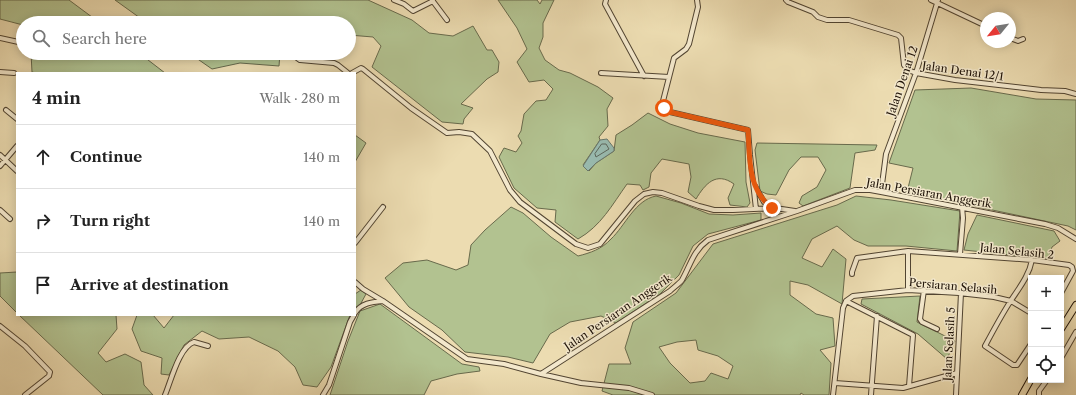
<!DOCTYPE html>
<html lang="en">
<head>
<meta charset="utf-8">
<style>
	body { margin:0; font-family:"Libre Caslon Text",serif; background:#f6f6f6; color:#222 }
	.controls { position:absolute; right:12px; bottom:12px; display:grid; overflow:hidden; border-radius:0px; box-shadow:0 2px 10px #0003 }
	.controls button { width:36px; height:36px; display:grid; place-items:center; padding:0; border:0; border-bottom:1px solid #e0e0e0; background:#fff; color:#222; font:20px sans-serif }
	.compass { position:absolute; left:980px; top:12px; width:36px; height:36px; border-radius:50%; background:#fff; box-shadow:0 2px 10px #0003; rotate:240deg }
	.stop { position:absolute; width:12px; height:12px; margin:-9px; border:3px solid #ea580c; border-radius:50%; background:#fff }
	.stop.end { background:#ea580c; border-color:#fff; box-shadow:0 1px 4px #0008 }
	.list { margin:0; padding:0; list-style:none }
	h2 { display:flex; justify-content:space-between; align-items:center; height:52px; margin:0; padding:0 16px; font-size:17px }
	h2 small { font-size:13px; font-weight:400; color:#767676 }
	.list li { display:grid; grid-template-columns:26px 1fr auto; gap:12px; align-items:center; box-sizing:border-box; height:64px; padding:0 16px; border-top:1px solid #e0e0e0 }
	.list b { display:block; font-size:15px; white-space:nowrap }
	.list em { font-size:13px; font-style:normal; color:#767676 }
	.icon { flex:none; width:22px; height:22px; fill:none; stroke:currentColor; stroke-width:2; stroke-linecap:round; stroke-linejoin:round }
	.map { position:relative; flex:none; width:1076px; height:395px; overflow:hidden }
	.search { position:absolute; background:#fff; box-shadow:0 2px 10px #0003; left:16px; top:16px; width:340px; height:44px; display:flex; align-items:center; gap:10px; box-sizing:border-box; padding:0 14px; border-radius:22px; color:#767676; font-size:15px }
	.panel { position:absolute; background:#fff; box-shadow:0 2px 10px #0003; left:16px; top:72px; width:340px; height:244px; border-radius:0px }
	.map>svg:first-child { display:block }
</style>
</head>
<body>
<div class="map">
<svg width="1076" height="395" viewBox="0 0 1076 395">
	<rect width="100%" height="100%" fill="#ecdcb1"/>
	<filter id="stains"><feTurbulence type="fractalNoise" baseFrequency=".005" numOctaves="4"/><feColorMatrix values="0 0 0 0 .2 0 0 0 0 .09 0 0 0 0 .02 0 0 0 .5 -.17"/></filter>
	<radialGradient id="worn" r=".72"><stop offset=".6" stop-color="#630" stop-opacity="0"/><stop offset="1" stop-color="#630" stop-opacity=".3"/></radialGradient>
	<path fill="#b2c290" stroke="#686a4c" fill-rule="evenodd" d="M0 0H69L100 23H23V25L0 19Z
		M115 0H368L412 20 429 33 453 36 473 26 487 50H492L499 62 498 72 487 79 461 104 473 108 464 119 463 124 442 122 372 67 381 46 373 37 349 35V23H147Z
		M498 0H537L540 4 542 0H554L543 23V37L539 48 545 60 559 70 570 73 598 87 613 98 607 109 608 126 599 137 600 140 583 165 589 171 596 163 614 151 616 135 632 125 648 113 670 124 698 133 745 142 746 182 750 203 747 207 730 205 728 198 734 184C716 171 705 184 696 199L688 192 691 177 689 164 662 159 651 173 649 187 643 190 640 185 627 184C612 205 601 226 578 239L555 222 556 210 537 208 514 188 499 157 504 148 516 152 522 143 518 136 521 131 524 114 536 101 546 100 553 89 544 80 529 82 517 62 527 49 517 28Z
		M31 53H139L165 73H36L32 72Z
		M189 53H280L279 66 240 63 212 69Z
		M971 88 1036 99 1076 100V230L1068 226 907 192 913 168 889 163 915 90Z
		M355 135 366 143 355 162Z
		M757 143 877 145 875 150 855 153 850 188 803 206 799 203 802 196 817 187 826 170 818 157H801L789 170 776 195 767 194 760 191 755 150Z
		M656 196 681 203 709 214 733 215 761 213V220L708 234 693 246 679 275 660 294 616 323 601 316 570 322 550 334 533 363 508 357 465 352 442 330 409 307 385 278 403 263 427 260 456 270 468 265 471 245 485 230 511 207 523 213 551 237 578 256C590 253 602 249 611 239 625 226 635 200 656 196Z
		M856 196 891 200 960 211 957 251 906 246H868L854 240 837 226 812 239 802 258 822 267 833 249 846 259 842 304 808 285 790 281V295L816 314 833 318 835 346 820 350 831 363 829 395H804L801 393 800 395H613L602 391 609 364H631L625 348 633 322 676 293 713 244 837 205ZM696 340 698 350 718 356 733 366 728 379 711 373 705 381 690 383 670 363 659 347 677 342Z
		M977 215 1054 231 1060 241 1052 247 1048 259 964 250 968 234Z
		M17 272V313L0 296V273Z
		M361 290 366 294 360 305 355 308V294Z
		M920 296 917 322 955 341 947 359 918 334 861 304 862 299Z
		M380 304 462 364 479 367 480 371 457 374 431 381 424 395H330L348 341 360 311Z
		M19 315H116L117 329 98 353 106 362 125 354 141 362 144 385 153 395H103Z
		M137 315H153L164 328 174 315H350L331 367 317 387 303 385 295 367 278 351 249 337 219 339 202 331 184 345 169 375 161 374 162 358 141 351 132 329Z"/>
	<path fill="#99bbb0" stroke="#68786d" d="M607 139 614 148V151L596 163 588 171 583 166 600 140Z"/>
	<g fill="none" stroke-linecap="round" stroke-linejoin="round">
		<path stroke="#5c675c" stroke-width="1" d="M602 144H606L609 149 596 157 595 154Z"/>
		<defs>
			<path id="minor" d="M394 0 404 4 413 11 433 1
				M432 0 447 20
				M606 0 605 4 644 76
				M697 0 698 7 689 44 686 49 674 58 663 101C662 107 665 109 670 112L748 130 750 155 756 209
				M786 0 788 2 813 12 818 17 827 20H849L898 35 901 38 904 65 908 70 916 73 955 80 1041 90 1065 91 1076 94
				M931 0 986 26
				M0 38 23 43
				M1010 38 1018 41 1023 39
				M293 55 300 60 334 63 338 65 348 73
				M0 72 14 73
				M352 73 361 68 363 69 411 108 447 133 459 132 472 134 490 151 510 190 520 202 576 244 588 248 600 244 635 201 644 194 653 192 662 193 699 206 714 210H733L775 208 795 211
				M601 73 669 77
				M6 110 17 119
				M0 155 17 171
				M0 166 17 146
				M755 186 764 202 772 208
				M881 192 886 154 916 73 938 0
				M0 210 10 219
				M355 243 383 207
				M960 254 963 218 962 207
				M852 274V272L857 258 908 251 1032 260 1069 265 1072 267 1073 271 1061 293
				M355 282 363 289 383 301 467 359 504 364 541 374 670 291C674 287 679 284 682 280 691 264 693 251 708 240L797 211 855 190H870L881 192 1045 224 1058 228 1076 239
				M908 290V251
				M924 290 920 319 922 322 937 329
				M846 301 913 335 909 386
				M355 313C361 303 372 302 383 301
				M0 326 25 346 50 372 49 376 25 395
				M1031 344 1017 365H1013L985 346C993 331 1001 316 1010 302 1019 288 1029 276 1032 260
				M1061 358 1076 332
				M541 374 581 383 629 388 652 395
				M835 383 903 388 957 373
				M165 395C171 381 179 347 194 342L208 346
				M323 395 329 385 350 322 354 315
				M833 395 843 308 846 301 853 296 908 290 959 293 994 297 1011 301 1031 313
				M871 395 877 316
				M956 395 961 293
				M1039 395V391L1047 380"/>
			<path id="primary" d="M1061 329 1076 305
				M1022 395 1031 379"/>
		</defs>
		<use href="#minor" stroke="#524532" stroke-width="6"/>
		<use href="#primary" stroke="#1f1308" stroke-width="8"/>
		<use href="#minor" stroke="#f3e8cc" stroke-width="4"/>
		<use href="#primary" stroke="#ecdcb1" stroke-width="6"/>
	</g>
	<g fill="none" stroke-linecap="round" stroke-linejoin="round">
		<path stroke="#ea580c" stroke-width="5" d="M664 108 670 112 748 130C750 158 747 189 772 208"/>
	</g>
	<g text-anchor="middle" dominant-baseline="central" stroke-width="3" stroke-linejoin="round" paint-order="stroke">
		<g font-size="11" fill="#1f1308" stroke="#f3e8cc">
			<text transform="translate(963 71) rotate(8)">Jalan Denai 12/1</text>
			<text transform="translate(902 81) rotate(-71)">Jalan Denai 12</text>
			<text transform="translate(929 193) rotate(10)">Jalan Persiaran Anggerik</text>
			<text transform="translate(1017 251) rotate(6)">Jalan Selasih 2</text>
			<text transform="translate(953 286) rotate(5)">Persiaran Selasih</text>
			<text transform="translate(618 312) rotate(-34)">Jalan Persiaran Anggerik</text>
			<text transform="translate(949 344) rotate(-87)">Jalan Selasih 5</text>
		</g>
	</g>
	<rect width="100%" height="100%" filter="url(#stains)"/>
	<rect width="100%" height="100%" fill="url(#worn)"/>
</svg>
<div class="controls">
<button>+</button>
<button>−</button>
<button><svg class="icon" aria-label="locate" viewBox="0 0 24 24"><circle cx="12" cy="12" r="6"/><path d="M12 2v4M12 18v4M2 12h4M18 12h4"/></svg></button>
</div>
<svg class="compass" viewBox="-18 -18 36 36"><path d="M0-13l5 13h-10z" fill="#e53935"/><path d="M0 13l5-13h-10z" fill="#767676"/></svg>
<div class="stop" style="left:664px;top:108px"></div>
<div class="stop end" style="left:772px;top:208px"></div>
<div class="search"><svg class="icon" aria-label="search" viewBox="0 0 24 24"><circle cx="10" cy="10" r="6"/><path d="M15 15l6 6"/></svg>Search here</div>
<section class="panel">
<h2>4 min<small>Walk · 280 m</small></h2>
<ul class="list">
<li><svg class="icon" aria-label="ahead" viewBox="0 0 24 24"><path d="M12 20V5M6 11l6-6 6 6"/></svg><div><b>Continue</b></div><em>140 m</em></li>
<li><svg class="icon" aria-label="right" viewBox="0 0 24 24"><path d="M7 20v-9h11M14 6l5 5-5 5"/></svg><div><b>Turn right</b></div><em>140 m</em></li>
<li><svg class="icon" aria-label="arrive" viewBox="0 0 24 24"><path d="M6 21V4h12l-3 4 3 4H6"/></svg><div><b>Arrive at destination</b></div></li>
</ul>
</section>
</div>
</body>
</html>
